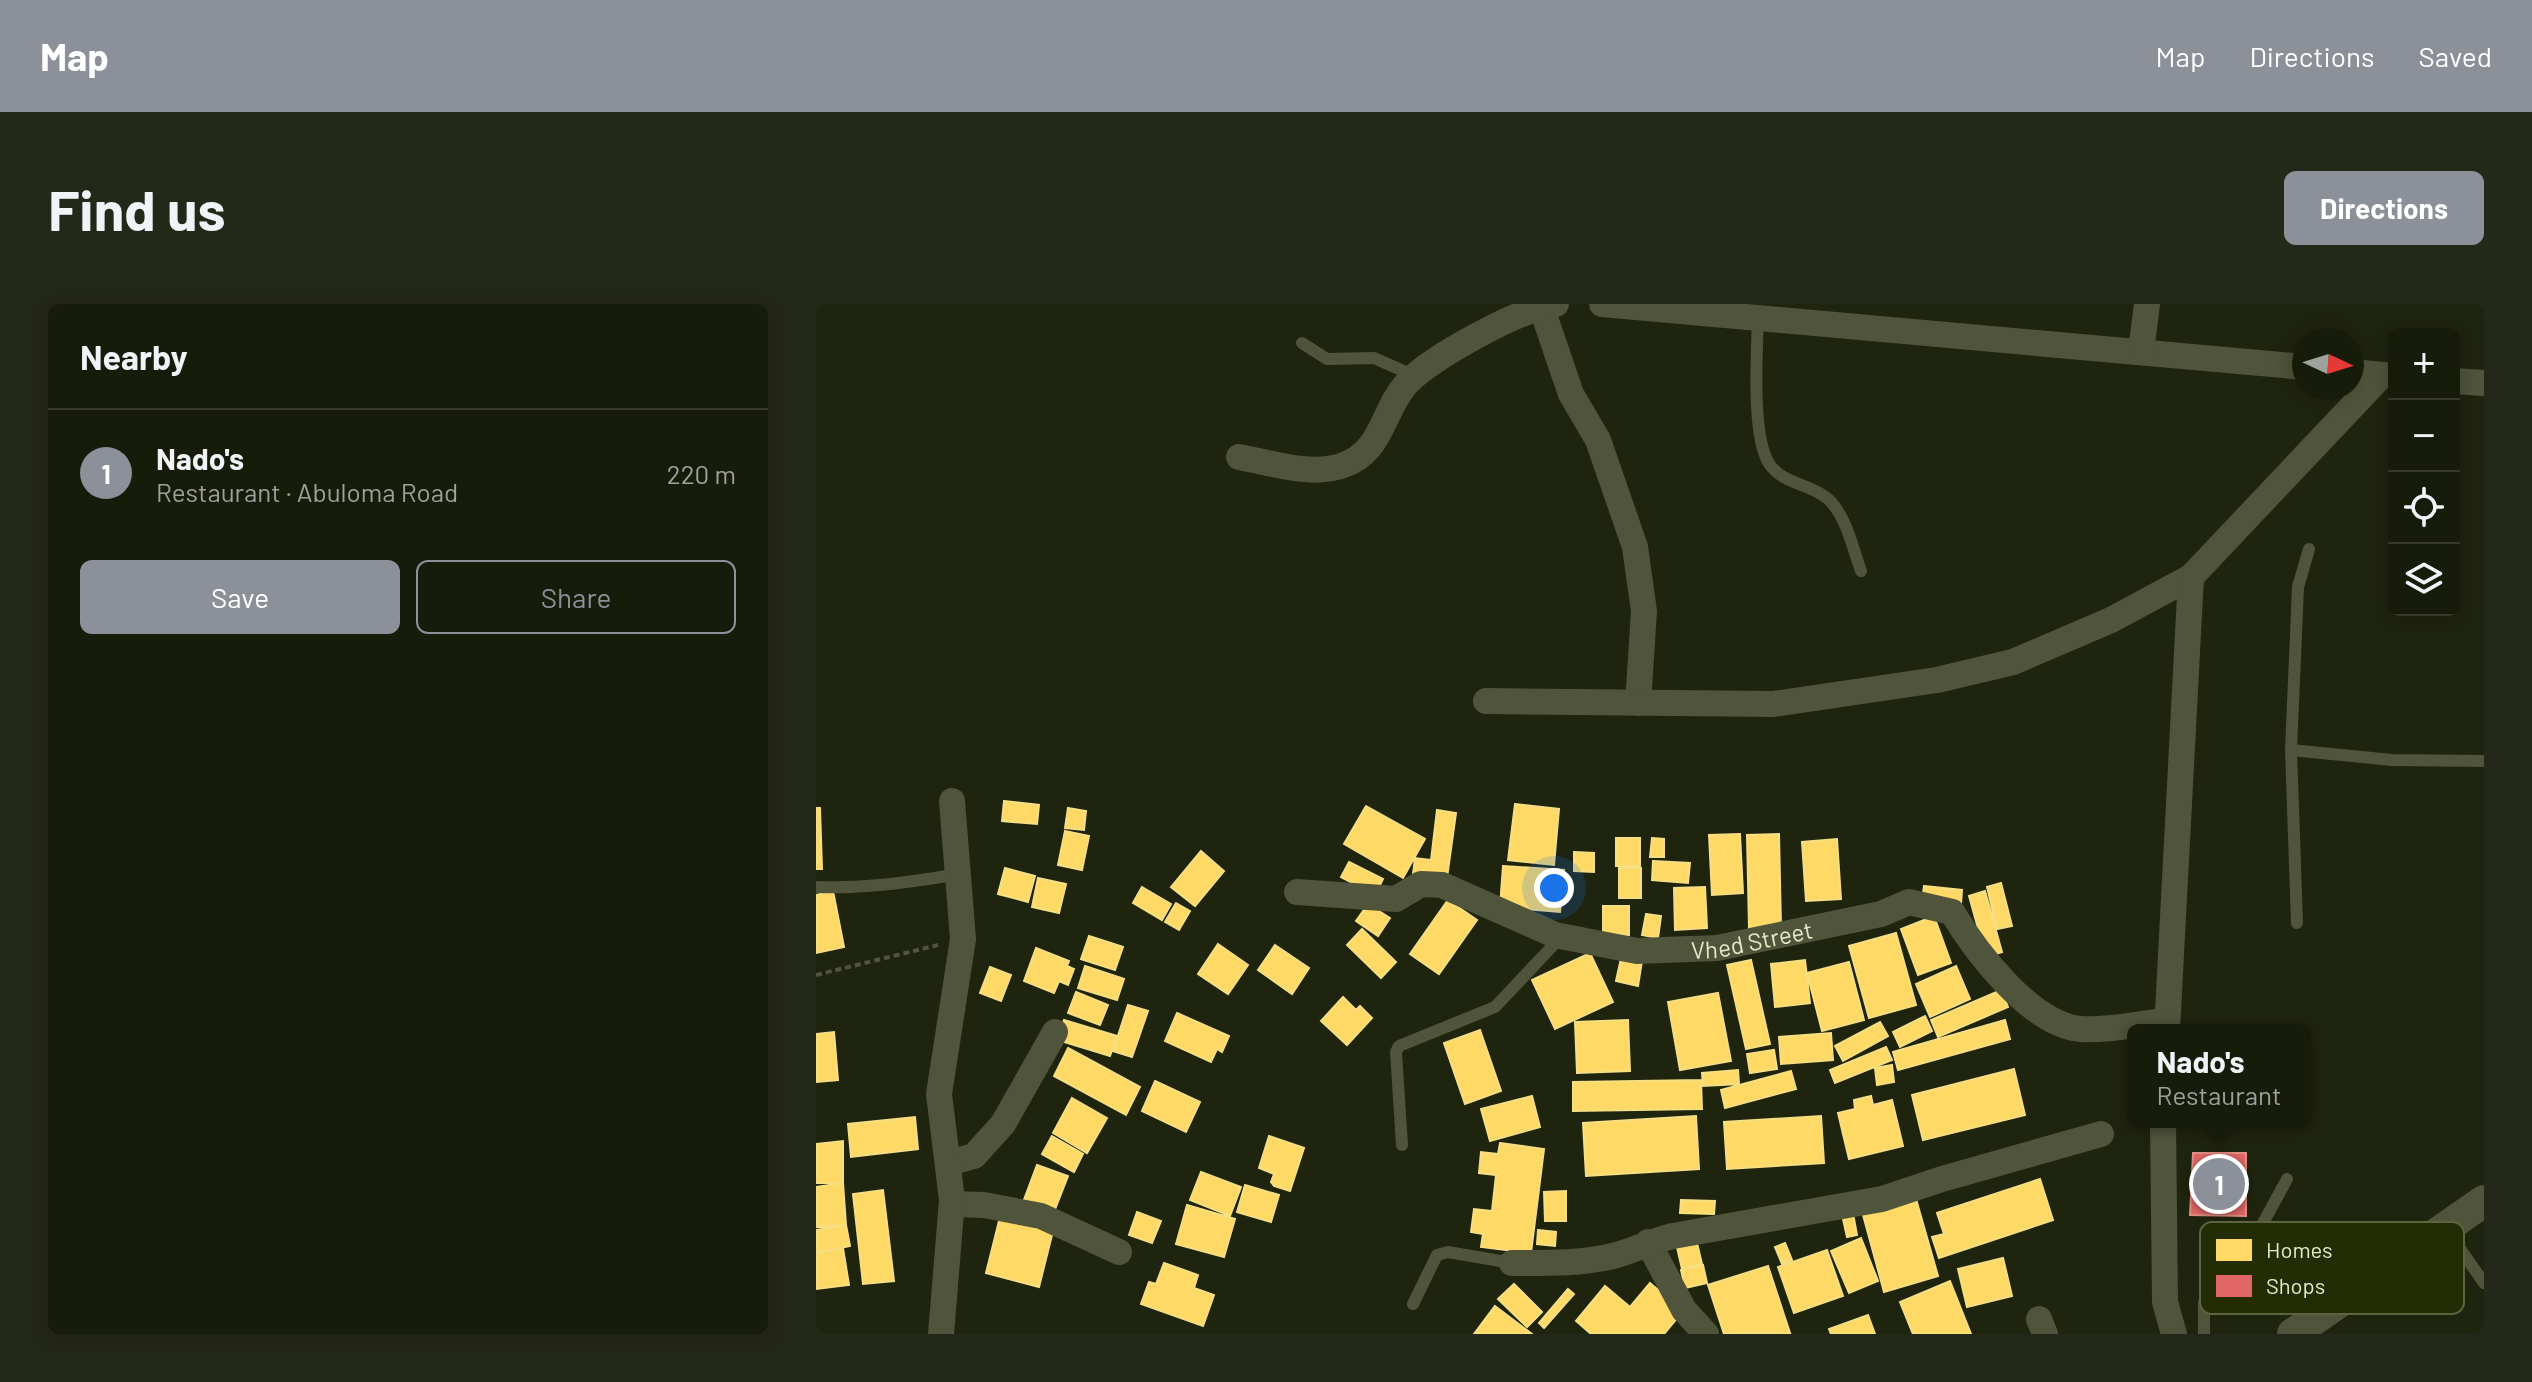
<!DOCTYPE html>
<html lang="en">
<head>
<meta charset="utf-8">
<style>
	body { margin:0; font-family:Barlow,sans-serif; background:#242818; color:#f1f3f6 }
	.controls { position:absolute; right:24px; top:24px; display:grid; overflow:hidden; border-radius:12px; box-shadow:0 4px 20px #0003 }
	.controls button { width:72px; height:72px; display:grid; place-items:center; padding:0; border:0; border-bottom:2px solid #36392b; background:#171b0a; color:#f1f3f6; font:40px sans-serif }
	.compass { position:absolute; left:1476px; top:24px; width:72px; height:72px; border-radius:50%; background:#171b0a; box-shadow:0 4px 20px #0003; rotate:94deg }
	.you { position:absolute; left:738px; top:584px; width:28px; height:28px; margin:-20px; border:6px solid #fff; border-radius:50%; background:#1a73e8; box-shadow:0 0 0 12px #1a73e833 }
	.badge { display:grid; place-items:center; width:52px; height:52px; border-radius:50%; background:#8c9099; color:#fff; font-size:26px; font-weight:700 }
	.pin { position:absolute; translate:-50% -50%; border:4px solid #fff; box-shadow:0 2px 8px #0006 }
	.popup { position:absolute; left:1311px; top:720px; width:184px; height:104px; box-sizing:border-box; display:grid; place-content:center; border-radius:12px; background:#171b0a; filter:drop-shadow(0 2px 6px #0005); font-size:26px; white-space:nowrap; color:#9ea19c }
	.popup b { font-size:30px; color:#f1f3f6 }
	.popup::after { content:''; position:absolute; left:50%; top:100%; margin-left:-16px; border:16px solid transparent; border-top-color:#171b0a }
	.list { margin:0; padding:0; list-style:none }
	h2 { display:flex; justify-content:space-between; align-items:center; height:104px; margin:0; padding:0 32px; font-size:34px }
	h2 small { font-size:26px; font-weight:400; color:#9ea19c }
	.list li { display:grid; grid-template-columns:52px 1fr auto; gap:24px; align-items:center; box-sizing:border-box; height:128px; padding:0 32px; border-top:2px solid #36392b }
	.list b { display:block; font-size:30px; white-space:nowrap }
	.list p { margin:0; font-size:26px; white-space:nowrap; color:#9ea19c }
	.list em { font-size:26px; font-style:normal; color:#9ea19c }
	.actions { display:flex; gap:16px; padding:24px 32px }
	.actions a { flex:1; padding:18px 0; border:2px solid #8c9099; border-radius:12px; text-align:center; font-size:28px; color:#8c9099 }
	.actions .main { background:#8c9099; color:#fff }
	.icon { flex:none; width:44px; height:44px; fill:none; stroke:currentColor; stroke-width:2; stroke-linecap:round; stroke-linejoin:round }
	.map { position:relative; flex:none; width:1668px; height:1030px; overflow:hidden; border-radius:12px }
	header { display:flex; align-items:center; gap:48px; box-sizing:border-box; height:112px; padding:0 40px; background:#8c9099; color:#fff }
	header strong { font-size:38px }
	nav { display:flex; gap:44px; margin-inline-start:auto; font-size:28px }
	.intro { display:flex; align-items:center; justify-content:space-between; box-sizing:border-box; height:192px; padding:0 48px }
	h1 { margin:0; font-size:56px }
	.button { padding:20px 36px; border-radius:12px; background:#8c9099; color:#fff; font-size:28px; font-weight:700 }
	main { display:flex; gap:48px; padding:0 48px }
	aside { flex:1; background:#171b0a; border-radius:12px; box-shadow:0 4px 20px #0003 }
	.map>svg:first-child { display:block }
</style>
</head>
<body>
<header>
<strong>Map</strong>
<nav><a>Map</a><a>Directions</a><a>Saved</a></nav>
</header>
<div class="intro"><h1>Find us</h1><a class="button">Directions</a></div>
<main>
<aside>
<h2>Nearby<small></small></h2>
<ul class="list">
<li><span class="badge">1</span><div><b>Nado's</b><p>Restaurant · Abuloma Road</p></div><em>220 m</em></li>
</ul>
<div class="actions"><a class="main">Save</a><a>Share</a></div>
</aside>
<div class="map">
<svg width="1668" height="1030" viewBox="0 0 1668 1030">
	<rect width="100%" height="100%" fill="#1f240e"/>
	<path fill="#ffd966" stroke="#f6de83" stroke-width="2" d="M188 497 223 501 221 520 186 517Z
		M699 500 743 505 738 561 692 556Z
		M550 502 609 535 587 574 528 540Z
		M0 504H4L6 565H0Z
		M252 504 270 507 268 526 249 524Z
		M621 506 640 509 631 574 597 570 599 554 615 556Z
		M249 527 273 532 266 566 242 561Z
		M924 530 927 589 896 591 893 531Z
		M963 530 965 623 933 624 931 531Z
		M800 534H824V562H800Z
		M836 534 848 535V553H834Z
		M1021 535 1025 595 990 597 986 538Z
		M385 547 408 567 379 602 355 583Z
		M758 548 778 549V568L758 567Z
		M837 557 874 559 872 579 836 576Z
		M533 558 567 575 559 591 525 573Z
		M687 562 748 566 744 608 684 603Z
		M189 564 219 572 212 598 182 590Z
		M803 564H825V594H803Z
		M222 574 250 580 243 609 216 603Z
		M1185 579 1196 622 1181 625 1171 583Z
		M1108 582 1146 586 1145 600 1106 596Z
		M326 583 355 600 346 616 317 599Z
		M889 583 891 624 859 626 858 584Z
		M17 587 28 643 0 649V591Z
		M1169 587 1186 648 1170 653 1153 592Z
		M632 596 661 616 623 670 594 650Z
		M360 599 374 607 363 626 349 618Z
		M552 600 574 614 562 632 540 617Z
		M787 602H813V631L787 630Z
		M830 610 845 612 842 634 826 631Z
		M1118 612 1135 659 1102 671 1085 625Z
		M546 625 580 658 565 674 531 641Z
		M1080 629 1100 701 1053 714 1033 642Z
		M273 632 307 643 299 666 265 655Z
		M402 640 432 661 412 690 382 670Z
		M459 641 493 664 476 690 442 666Z
		M220 644 253 657 251 662 258 665 252 681 243 677 238 689 208 677Z
		M774 649 797 698 739 725 716 676Z
		M805 654 826 657 822 682 800 677Z
		M935 656 954 740 930 745 911 661Z
		M989 656 994 699 959 703 955 660Z
		M1033 658 1048 716 1006 727 991 669Z
		M269 662 308 675 301 696 262 684Z
		M1140 662 1154 695 1114 713 1100 680Z
		M174 663 195 671 185 697 164 689Z
		M1185 686 1192 703 1122 733 1115 716Z
		M260 688 292 701 284 721 252 709Z
		M902 689 915 757 864 766 852 698Z
		M527 693 540 706 544 702 556 714 531 741 505 717Z
		M312 701 332 707 316 753 297 747Z
		M361 709 413 732 406 748 401 745 395 758 349 737Z
		M1109 712 1116 727 1084 743 1077 728Z
		M248 716 301 732 294 752 242 736Z
		M812 716 814 767 761 769 759 718Z
		M1189 716 1194 735 1082 766 1077 748Z
		M1064 718 1072 732 1027 757 1019 742Z
		M664 726 685 787 649 800 628 739Z
		M18 728 22 776 0 778V730Z
		M1015 729 1017 756 965 760 963 733Z
		M1070 743 1076 756 1019 779 1014 766Z
		M252 744 324 783 310 811 238 772Z
		M958 746 961 765 934 769 931 750Z
		M1076 761 1078 778 1061 781 1059 764Z
		M1198 765 1209 811 1107 836 1096 791Z
		M922 766 923 780 887 782 886 769Z
		M975 767 980 785 909 804 905 786Z
		M885 776 886 805 757 807V778Z
		M339 777 384 798 370 828 326 807Z
		M716 792 724 823 674 837 665 805Z
		M1055 792 1057 801 1076 796 1087 842 1033 855 1022 809 1039 805 1038 796Z
		M256 794 291 814 271 849 237 829Z
		M880 812 883 865 770 872 767 819Z
		M1005 812 1008 859 911 865 908 818Z
		M99 813 102 845 35 853 32 820Z
		M236 832 267 850 258 868 226 850Z
		M453 832 488 844 474 887 458 882 455 878 458 870 443 864Z
		M27 837V879H0V840Z
		M684 839 728 845 715 949 665 943 667 930 655 928 658 905 676 907 680 871 663 869 665 848 682 850Z
		M221 861 252 872 236 913 206 901Z
		M385 868 425 883 414 912 374 896Z
		M1224 875 1237 916 1123 954 1116 933 1128 930 1121 909Z
		M27 879 30 921 0 923V883Z
		M429 881 463 891 455 918 421 908Z
		M67 886 78 977 47 980 37 890Z
		M750 887V917H729L728 888Z
		M1100 895 1122 972 1068 988 1047 911Z
		M865 896 899 897 898 910 864 909Z
		M371 901 419 915 408 953 360 940Z
		M1036 904 1041 931 1031 933 1025 906Z
		M321 908 345 917 336 939 313 931Z
		M184 913 237 927 223 983 170 969Z
		M30 921 34 942 0 949V926Z
		M722 926 740 928 739 942 721 940Z
		M1045 934 1062 977 1033 989 1015 947Z
		M880 935 886 960 866 965 860 939Z
		M969 939 976 956 966 960 959 943Z
		M27 944 33 981 0 985V949Z
		M1011 946 1027 992 978 1009 962 963Z
		M1187 954 1196 992 1151 1003 1142 965Z
		M348 959 382 971 378 984 398 991 387 1022 325 1000 333 978 340 980Z
		M887 961 891 979 869 984 865 966Z
		M952 962 974 1029 908 1030 892 981Z
		M1134 977 1155 1030H1097L1084 998Z
		M834 979 867 1007 848 1030H775L760 1017 789 982 814 1003Z
		M698 980 726 1008 711 1023 682 995Z
		M752 985 758 990 728 1024 723 1019Z
		M679 1002 716 1030H658Z
		M1052 1011 1059 1030H1015L1013 1025Z"/>
	<path fill="#e06666" stroke="#e08e83" stroke-width="2" d="M1377 849H1430V912L1374 911Z"/>
	<g fill="none" stroke-linecap="round" stroke-linejoin="round">
		<path stroke="#515541" stroke-width="4" stroke-dasharray="6 4" stroke-linecap="butt" d="M0 671 122 641"/>
		<path stroke="#4f543b" stroke-width="12" d="M942 14C941 48 935 134 954 161 969 181 993 179 1012 195 1030 211 1037 245 1045 267
			M486 39 511 55 558 54 599 72
			M1475 446 1576 456 1668 457
			M0 583C49 585 95 578 143 570
			M1481 619 1475 446 1482 283 1493 245
			M586 841 580 748 583 742 679 703 746 632
			M1631 926 1668 979
			M597 1000 621 951 632 948 696 959
			M1388 1030V999L1401 969 1440 932 1471 875"/>
		<g stroke="#4f543b" stroke-width="26">
			<path d="M786 0 1488 63"/>
			<path d="M725 2 755 90 782 136 819 243 828 307 822 399"/>
			<path d="M1325 47 1331 0"/>
			<path d="M1536 68 1578 72"/>
			<path d="M1638 77 1668 79"/>
			<path d="M423 153C455 159 494 172 525 162 567 149 565 108 591 79 616 53 705 4 740 0"/>
			<path d="M670 397 957 400 1121 376 1197 358 1295 316 1375 273"/>
			<path id="s1" d="M481 588 580 595 605 580 626 581 739 631 821 647 901 644 1065 610 1093 598 1136 608C1160 648 1215 721 1265 725 1293 727 1324 719 1351 717"/>
			<path d="M1351 726 1375 273 1566 71"/>
			<path d="M1347 818 1349 998 1358 1030"/>
			<path d="M132 859 158 852 187 820 239 728"/>
			<path d="M136 900 168 901 225 912 303 948"/>
			<path d="M832 938 868 1006 890 1030"/>
			<path d="M696 959C730 959 764 960 797 952 817 947 836 937 857 932L1066 895 1126 875 1285 830"/>
			<path d="M1223 1015 1229 1030"/>
			<path d="M125 1030 136 896 123 790 147 635 136 497"/>
		</g>
		<path stroke="#4f543b" stroke-width="32" d="M1477 1030 1668 897"/>
	</g>
	<g text-anchor="middle" dominant-baseline="central" stroke-width="8" stroke-linejoin="round" paint-order="stroke">
		<g font-size="24" fill="#e1ebc8" stroke="#242c06">
			<text stroke="none"><textPath href="#s1" startOffset="472">Vhed Street</textPath></text>
		</g>
	</g>
	<rect x="1384" y="918" width="264" height="92" rx="12" fill="#242c06" stroke="#5d6540" stroke-width="2"/>
	<rect x="1400" y="935" width="36" height="22" fill="#ffd966"/>
	<rect x="1400" y="971" width="36" height="22" fill="#e06666"/>
	<g font-size="22" fill="#e1ebc8">
		<text x="1450" y="954">Homes</text>
		<text x="1450" y="990">Shops</text>
	</g>
</svg>
<div class="controls">
<button>+</button>
<button>−</button>
<button><svg class="icon" aria-label="locate" viewBox="0 0 24 24"><circle cx="12" cy="12" r="6"/><path d="M12 2v4M12 18v4M2 12h4M18 12h4"/></svg></button>
<button><svg class="icon" aria-label="layers" viewBox="0 0 24 24"><path d="M12 4l9 5-9 5-9-5zM3 14l9 5 9-5"/></svg></button>
</div>
<svg class="compass" viewBox="-18 -18 36 36"><path d="M0-13l5 13h-10z" fill="#e53935"/><path d="M0 13l5-13h-10z" fill="#9ea19c"/></svg>
<div class="you"></div>
<div class="pin badge" style="left:1403px;top:880px">1</div>
<div class="popup"><b>Nado's</b>Restaurant</div>
</div>
</main>
</body>
</html>
